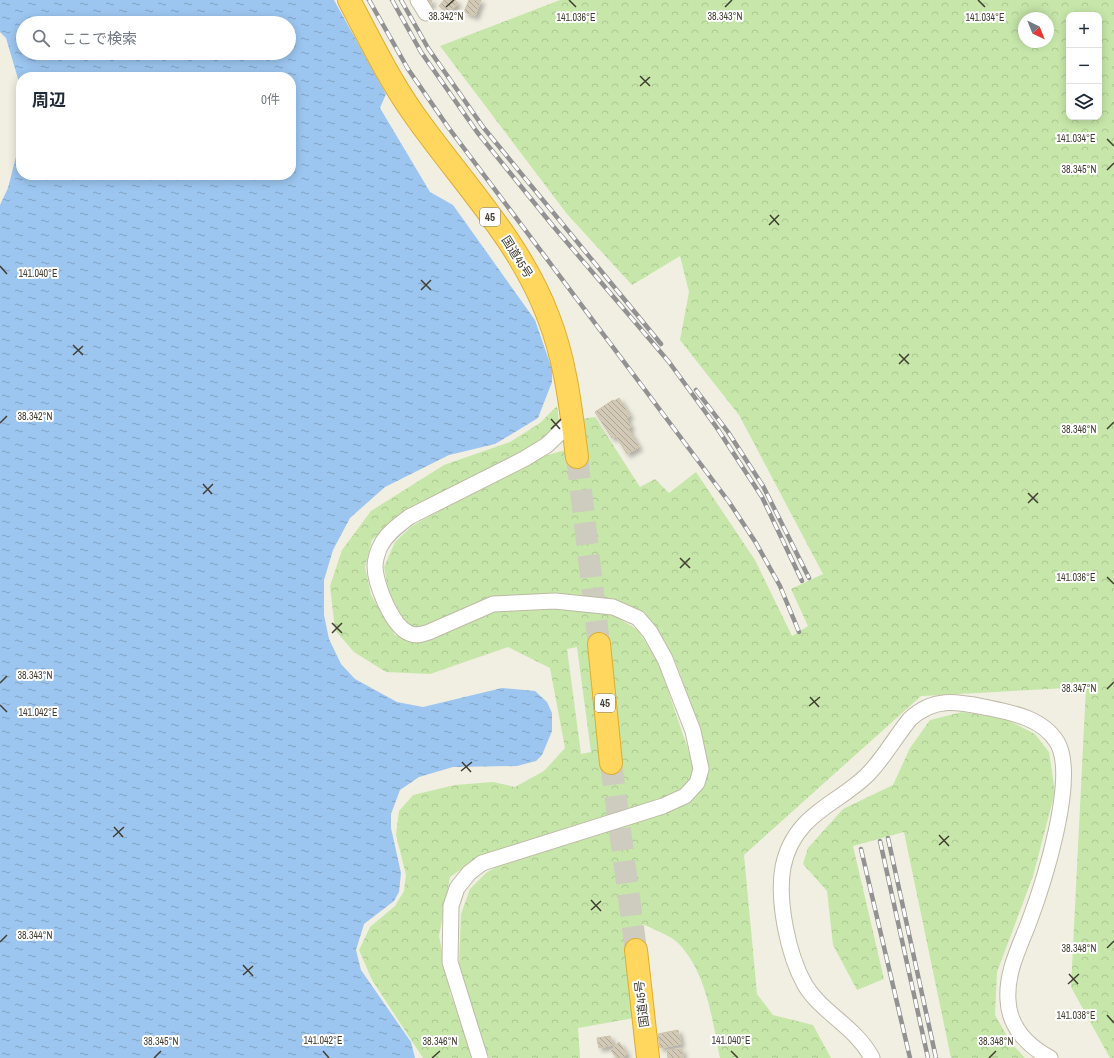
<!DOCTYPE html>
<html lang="ja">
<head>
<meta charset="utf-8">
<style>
	body { margin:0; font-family:"Archivo Narrow","Noto Sans JP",sans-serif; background:#f2f2f3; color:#1f2937 }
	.controls { position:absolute; right:12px; top:12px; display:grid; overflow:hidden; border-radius:8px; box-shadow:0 2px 10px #0003 }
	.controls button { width:36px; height:36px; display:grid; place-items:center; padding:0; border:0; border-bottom:1px solid #e0e1e3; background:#fff; color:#1f2937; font:20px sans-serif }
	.compass { position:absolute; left:1018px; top:12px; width:36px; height:36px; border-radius:50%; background:#fff; box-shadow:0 2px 10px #0003; rotate:137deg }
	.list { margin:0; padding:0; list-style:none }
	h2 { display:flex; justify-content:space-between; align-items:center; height:52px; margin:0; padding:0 16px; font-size:17px }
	h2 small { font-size:13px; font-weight:400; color:#747a83 }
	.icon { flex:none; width:22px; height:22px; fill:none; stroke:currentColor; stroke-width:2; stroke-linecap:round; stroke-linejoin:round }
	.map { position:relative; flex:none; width:1114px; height:1058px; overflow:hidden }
	.search { position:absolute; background:#fff; box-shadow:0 2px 10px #0003; left:16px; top:16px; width:280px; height:44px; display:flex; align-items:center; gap:10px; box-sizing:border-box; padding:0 14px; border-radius:22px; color:#747a83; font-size:15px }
	.panel { position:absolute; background:#fff; box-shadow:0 2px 10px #0003; left:16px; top:72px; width:280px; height:108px; border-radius:16px }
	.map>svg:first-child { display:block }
</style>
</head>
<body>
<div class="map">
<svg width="1114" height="1058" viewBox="0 0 1114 1058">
	<defs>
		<pattern id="forest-crowns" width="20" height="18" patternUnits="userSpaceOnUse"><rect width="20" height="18" fill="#c6e7a9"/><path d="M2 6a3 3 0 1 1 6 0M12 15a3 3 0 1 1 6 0" fill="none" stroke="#abc792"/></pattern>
		<pattern id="water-ripples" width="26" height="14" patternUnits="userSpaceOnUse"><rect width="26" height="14" fill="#9cc6f0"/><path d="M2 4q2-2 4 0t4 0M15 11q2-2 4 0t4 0" fill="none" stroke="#81a2c3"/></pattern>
		<pattern id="building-back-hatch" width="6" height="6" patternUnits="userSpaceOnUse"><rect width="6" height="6" fill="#d2cab7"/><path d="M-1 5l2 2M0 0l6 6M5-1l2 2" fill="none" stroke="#aca595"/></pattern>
		<filter id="shadow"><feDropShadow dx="3.5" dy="3.5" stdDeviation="2" flood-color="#0004"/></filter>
	</defs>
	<rect width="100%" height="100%" fill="#f1eee2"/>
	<path fill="url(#forest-crowns)" fill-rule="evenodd" d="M560 0H1114V1058H1110L1071 987 1086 687 921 696 744 855 757 994 773 1015 813 1025 831 1058H720C712 1019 707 973 678 943 672 936 652 929 643 924L626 946 634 1018 578 1028 580 1058H489L471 1014 459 965 461 914 470 889 486 873 501 864 701 787 697 729 681 676 673 656 642 612 620 601 555 595 432 627 415 628 405 622 388 590 384 567 395 542 412 526 455 502 540 457 566 450 579 419 595 417 640 487 655 479 669 493 696 472 755 560 792 636 808 626 791 589 823 574 739 415 680 340 689 292 680 256 632 285 567 214 440 46ZM1069 15H1099V117H1069ZM1024 18H1048V42H1024Z
		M557 406 559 422 546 435 513 460 400 515 372 540 365 567 371 595 395 635 417 643 494 611 558 608 610 613 638 630 659 664 693 764V780L682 793 469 864 450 877 439 936 450 993 475 1058H423L372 980 359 950 370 927 395 906 404 891 406 875 396 835 399 811 413 795 455 785 493 782 515 787 544 771 565 748 550 668 508 647 430 674 386 672 354 652 335 630 330 586 342 550 371 511 444 465 510 442 540 423ZM604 641V765L588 643ZM577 647 591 752 581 754 567 649Z
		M962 712 1006 719 1035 734 1049 752 1055 792 1033 876 997 972 995 1015 1011 1043 1025 1058H951L904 832 853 846 884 979 857 990 833 945 827 891 803 864 808 848 843 809 893 785 910 748 930 720Z"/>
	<path fill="url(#water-ripples)" fill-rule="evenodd" d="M0 0H334L386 94 380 108 430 192 453 205 535 320 552 369V382L538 418 495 444 449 455 385 487 350 518 333 550 324 580V615L329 639 341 664 355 679 397 702 423 707 502 688 535 691 547 702 552 713V731L542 755 536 761 517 766 453 767 419 777 400 790 391 814V828L401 873 399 892 394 901 364 924 356 950 361 970 411 1042 415 1058H0V205L8 188 21 137V175H291V77H21V89L6 38 0 32ZM23 23H289V53H23Z"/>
	<path fill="url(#building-back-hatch)" stroke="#cdc3aa" filter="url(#shadow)" d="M422 0H432L430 7Z
		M444 0H455L458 3 448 14 439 6Z
		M469 0H481L475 16 464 12Z
		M619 398 630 416 626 418 631 427 628 429 639 447 627 454 616 436 612 438 595 412 613 400 614 401Z
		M678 1030 681 1044 660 1048 658 1034Z
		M610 1036 613 1045 599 1048 597 1038Z
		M619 1042 627 1054 623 1058H617L611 1051Z
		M682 1049 683 1058H668L667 1050Z"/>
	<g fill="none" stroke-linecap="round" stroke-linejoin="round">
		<path stroke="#cecbbf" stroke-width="22" stroke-dasharray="22 11" stroke-linecap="butt" d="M577 457 599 644
			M611 763 636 950"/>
		<defs>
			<path id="minor" d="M418 0 426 13
				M480 1058 450 962 451 906 457 888 469 873 482 863 663 806 685 796 697 783 701 769 693 731 665 659 650 632 638 618 613 607 555 601 493 604 429 632C423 634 417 636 411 634 392 628 375 583 375 566 375 560 378 550 381 545 387 533 399 525 409 517L524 459 547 445 572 421
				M872 1058C856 1027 822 1013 805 985 788 955 777 901 783 867 786 852 793 837 804 825 823 804 851 793 870 772 885 756 896 736 910 719 935 696 958 702 989 708 1014 713 1043 719 1057 742 1078 777 1043 885 1029 922 1020 946 1006 972 1008 1000 1009 1027 1028 1046 1050 1058"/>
			<path id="highway" d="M349 0C369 38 388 77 413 113 459 179 519 239 548 316 566 361 571 410 577 457
				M599 644 611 763
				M636 950 648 1058"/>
		</defs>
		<use href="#minor" stroke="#bfb9a7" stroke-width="17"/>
		<use href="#highway" stroke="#dead2f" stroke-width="24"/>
		<use href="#minor" stroke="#fff" stroke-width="15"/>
		<use href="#highway" stroke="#ffd75f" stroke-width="22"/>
		<defs>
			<path id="rail" d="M369 0 408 69 448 127 729 502 756 543 780 586 799 632
				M392 0 421 52 477 132 553 226 669 362 717 428 762 497 802 581
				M401 0 428 48 483 127 661 344
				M696 390 728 432 763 486 809 578
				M888 838 936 1058
				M880 841 928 1058
				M861 849 910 1058"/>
		</defs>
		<use href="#rail" stroke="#929292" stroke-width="4.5"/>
		<use href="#rail" stroke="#fff" stroke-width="3" stroke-dasharray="9" stroke-linecap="butt"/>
	</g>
	<path fill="none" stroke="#423e32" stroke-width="1.5" d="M569 0 576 7M978 0 985 7M446 7 454 0M725 7 732 0M640 76 650 86M640 86 650 77M1107 139 1114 146M1107 170 1114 163M770 215 779 225M769 225 779 215M0 266 7 274M421 280 431 290M421 290 431 280M73 345 83 355M899 354 909 364M73 355 83 346M899 364 909 354M551 419 560 429M0 423 7 416M551 429 561 419M1107 429 1114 422M203 484 212 494M1028 493 1038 503M203 494 213 484M1028 503 1038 493M680 558 690 568M680 568 690 558M1107 577 1114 584M332 623 342 633M332 633 342 623M0 683 7 676M1107 689 1114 682M810 697 819 707M0 705 7 712M809 706 820 697M462 762 471 772M461 771 472 762M114 827 123 837M939 835 949 846M113 837 124 827M939 845 949 836M591 900 601 911M591 910 601 901M0 942 7 935M1107 948 1114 941M243 965 253 976M1069 974 1078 984M243 975 253 966M1068 984 1079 974M1107 1015 1114 1023M323 1051 329 1058M731 1051 738 1058M154 1058 161 1051M432 1058 440 1051M989 1058 996 1051"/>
	<g text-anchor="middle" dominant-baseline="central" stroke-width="4" stroke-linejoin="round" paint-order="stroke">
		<g fill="#fff" stroke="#7b7870" stroke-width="1">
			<rect x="480" y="208" width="20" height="18" rx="3"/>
			<rect x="595" y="694" width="20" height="18" rx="3"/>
		</g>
		<g font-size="11" font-weight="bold" fill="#423e32">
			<text x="490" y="217">45</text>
			<text x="605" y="703">45</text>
		</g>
		<g font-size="12" fill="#423e32" stroke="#fff">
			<text transform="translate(517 257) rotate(58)">国道45号</text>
			<text transform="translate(642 1004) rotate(-97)">国道45号</text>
		</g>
	</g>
	<g font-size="10" text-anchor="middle" fill="#423e32" stroke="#fff" stroke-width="4" stroke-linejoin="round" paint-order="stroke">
		<text x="446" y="20">38.342°N</text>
		<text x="725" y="20">38.343°N</text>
		<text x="576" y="21">141.036°E</text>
		<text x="985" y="21">141.034°E</text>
		<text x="1076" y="142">141.034°E</text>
		<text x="1079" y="173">38.345°N</text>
		<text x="38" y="277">141.040°E</text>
		<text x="35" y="420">38.342°N</text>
		<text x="1079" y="433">38.346°N</text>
		<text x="1076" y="581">141.036°E</text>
		<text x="35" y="679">38.343°N</text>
		<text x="1079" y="692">38.347°N</text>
		<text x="38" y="716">141.042°E</text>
		<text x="35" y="939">38.344°N</text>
		<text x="1079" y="952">38.348°N</text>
		<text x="1076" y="1019">141.038°E</text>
		<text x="323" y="1044">141.042°E</text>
		<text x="731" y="1044">141.040°E</text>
		<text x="161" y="1045">38.345°N</text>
		<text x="440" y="1045">38.346°N</text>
		<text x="996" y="1045">38.348°N</text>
	</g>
</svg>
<div class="controls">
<button>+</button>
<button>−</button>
<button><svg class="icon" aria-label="layers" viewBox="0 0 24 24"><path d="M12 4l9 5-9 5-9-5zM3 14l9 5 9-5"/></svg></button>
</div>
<svg class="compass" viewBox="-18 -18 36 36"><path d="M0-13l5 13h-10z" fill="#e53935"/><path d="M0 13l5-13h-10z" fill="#747a83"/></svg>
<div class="search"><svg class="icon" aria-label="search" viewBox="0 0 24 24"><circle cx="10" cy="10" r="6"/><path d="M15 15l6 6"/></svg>ここで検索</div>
<section class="panel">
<h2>周辺<small>0件</small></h2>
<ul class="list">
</ul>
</section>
</div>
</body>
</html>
